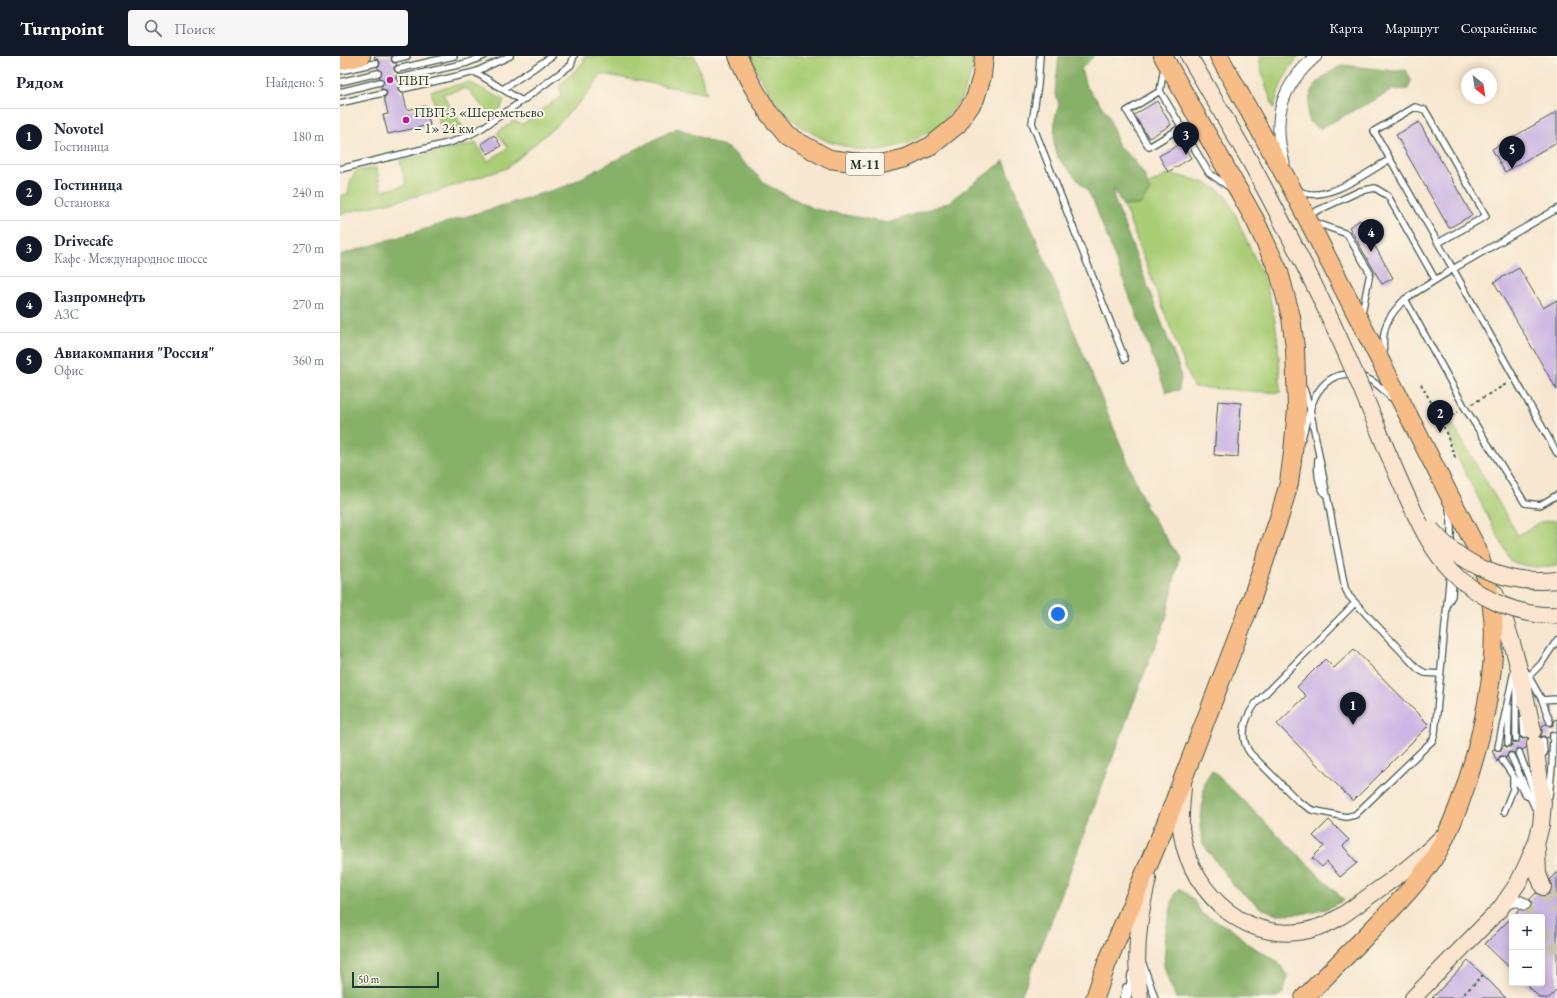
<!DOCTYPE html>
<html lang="ru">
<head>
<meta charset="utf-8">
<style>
	body { margin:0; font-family:"EB Garamond",serif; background:#f6f6f7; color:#1f2937 }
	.controls { position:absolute; right:12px; bottom:12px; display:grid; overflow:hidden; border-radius:4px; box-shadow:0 2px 10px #0003 }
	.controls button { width:36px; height:36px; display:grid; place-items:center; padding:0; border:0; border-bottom:1px solid #e0e1e3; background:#fff; color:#1f2937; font:20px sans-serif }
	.compass { position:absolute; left:1121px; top:12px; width:36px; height:36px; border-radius:50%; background:#fff; box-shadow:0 2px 10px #0003; rotate:150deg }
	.scale { position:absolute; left:12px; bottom:10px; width:87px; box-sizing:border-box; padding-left:4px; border:2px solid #1f3d34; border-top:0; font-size:11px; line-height:14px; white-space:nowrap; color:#1f3d34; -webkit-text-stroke:3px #fcf5e5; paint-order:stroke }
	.you { position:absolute; left:718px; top:558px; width:14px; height:14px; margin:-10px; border:3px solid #fff; border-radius:50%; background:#1a73e8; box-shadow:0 0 0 6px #1a73e833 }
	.badge { display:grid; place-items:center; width:26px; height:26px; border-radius:50%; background:#111827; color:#fff; font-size:13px; font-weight:700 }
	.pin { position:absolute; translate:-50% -33px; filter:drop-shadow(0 1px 2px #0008) }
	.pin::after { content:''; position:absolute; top:21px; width:14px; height:12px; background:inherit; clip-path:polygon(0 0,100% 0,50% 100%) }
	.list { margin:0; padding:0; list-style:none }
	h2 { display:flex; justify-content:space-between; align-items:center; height:52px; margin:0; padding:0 16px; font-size:17px }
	h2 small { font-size:13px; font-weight:400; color:#747a83 }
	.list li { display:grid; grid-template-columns:26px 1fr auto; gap:12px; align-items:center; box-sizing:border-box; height:56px; padding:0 16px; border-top:1px solid #e0e1e3 }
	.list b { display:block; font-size:15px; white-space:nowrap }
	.list p { margin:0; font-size:13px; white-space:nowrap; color:#747a83 }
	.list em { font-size:13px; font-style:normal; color:#747a83 }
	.icon { flex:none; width:22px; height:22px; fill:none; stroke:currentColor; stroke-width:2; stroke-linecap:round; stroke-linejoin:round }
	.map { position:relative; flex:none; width:1217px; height:942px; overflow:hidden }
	header { display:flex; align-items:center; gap:24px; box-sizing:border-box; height:56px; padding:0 20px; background:#111827; color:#fff }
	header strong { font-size:19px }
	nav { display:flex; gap:22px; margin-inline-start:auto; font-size:14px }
	.search { width:280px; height:36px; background:#f6f6f7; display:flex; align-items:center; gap:10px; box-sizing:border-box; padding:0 14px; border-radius:4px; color:#747a83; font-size:15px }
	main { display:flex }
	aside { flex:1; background:#fff }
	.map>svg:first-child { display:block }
</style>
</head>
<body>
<header>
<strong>Turnpoint</strong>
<div class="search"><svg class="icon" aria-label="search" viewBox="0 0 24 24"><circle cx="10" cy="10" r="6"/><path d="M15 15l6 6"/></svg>Поиск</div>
<nav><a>Карта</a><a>Маршрут</a><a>Сохранённые</a></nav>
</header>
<main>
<aside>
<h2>Рядом<small>Найдено: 5</small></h2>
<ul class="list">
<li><span class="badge">1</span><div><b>Novotel</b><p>Гостиница</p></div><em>180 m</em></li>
<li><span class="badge">2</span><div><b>Гостиница</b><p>Остановка</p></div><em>240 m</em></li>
<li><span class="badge">3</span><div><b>Drivecafe</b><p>Кафе · Международное шоссе</p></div><em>270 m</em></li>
<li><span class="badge">4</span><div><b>Газпромнефть</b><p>АЗС</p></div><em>270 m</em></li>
<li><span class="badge">5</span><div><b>Авиакомпания &quot;Россия&quot;</b><p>Офис</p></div><em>360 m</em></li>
</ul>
</aside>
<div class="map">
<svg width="1217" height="942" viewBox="0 0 1217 942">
	<rect width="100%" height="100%" fill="#fcf5e5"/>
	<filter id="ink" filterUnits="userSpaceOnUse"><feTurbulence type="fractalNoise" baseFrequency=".025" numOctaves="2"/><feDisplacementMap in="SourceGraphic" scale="8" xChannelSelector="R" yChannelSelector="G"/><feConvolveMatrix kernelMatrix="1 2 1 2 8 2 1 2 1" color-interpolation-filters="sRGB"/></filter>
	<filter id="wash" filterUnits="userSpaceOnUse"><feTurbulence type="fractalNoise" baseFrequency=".012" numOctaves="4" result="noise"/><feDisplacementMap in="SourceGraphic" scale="16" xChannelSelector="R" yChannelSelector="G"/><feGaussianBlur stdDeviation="0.9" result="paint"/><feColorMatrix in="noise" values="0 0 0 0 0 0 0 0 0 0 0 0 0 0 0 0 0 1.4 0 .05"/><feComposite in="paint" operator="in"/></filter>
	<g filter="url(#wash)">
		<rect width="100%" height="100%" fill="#f7e7d0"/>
		<path fill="#aacd76" stroke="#648555" d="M245 0H355L367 38 262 18 244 42 216 70 167 112 98 135 0 158V140L8 138 11 123 16 115 36 112 42 135 66 129 60 105 136 87 148 105 168 92 157 77 173 65 183 68 221 40 220 29 243 7Z
			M410 0H633V13L621 43 598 71 567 88 540 94 515 93 489 86 462 72 436 47 417 16Z
			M919 0H959C946 16 938 31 934 52 927 35 921 18 919 0Z
			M129 26 164 44 161 52 150 60 127 32 103 38 125 75 103 81 91 35Z
			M829 118C848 122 872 125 885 140 894 152 899 168 905 181 913 199 922 216 928 235 938 268 940 303 940 337L853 331 781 142Z
			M1111 366 1178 479 1200 466 1217 464V510C1202 513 1186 511 1171 505L1116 399 1107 369Z"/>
		<path fill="#87b067" stroke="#53764e" d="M719 0H754L741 13 746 30 768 58 779 91 793 103 804 118 810 135 800 149 783 150 774 133 773 140 839 312 841 321 839 334 826 336 753 144 746 133 718 102 714 88 715 62 719 49 715 35Z
			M1002 9 1056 15 1066 14 1071 24 1068 33 1053 34 979 73 968 65C967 32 975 25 1002 9Z
			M337 72 390 93 427 129 474 153 548 167 607 147 664 105 807 453 839 501 826 563 810 602 708 874 680 942H0V199L226 130Z
			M872 714 1004 844 989 852 972 857 937 858 921 852 894 830 863 788 860 771 865 725Z
			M839 832 853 843 862 858 894 874 906 887 937 905 948 920 943 937 936 942H836L829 926 824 910 826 874 834 839Z"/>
		<g id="blocks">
			<path fill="#ccb6e4" d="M34 0H52L51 4 53 7H56L57 9 54 11V14L59 18 56 20V23L61 26V29L58 31V34L60 37H63L67 54 85 50 90 69 48 78 43 59 48 58 44 41 46 40 47 36 46 34 42 33 41 30 44 25 39 21 42 16 37 11 40 9V6L38 3H35Z
				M817 45 831 69 809 82 794 59Z
				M1217 56V86L1165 116 1152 93Z
				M1079 66 1132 159 1109 172 1056 79Z
				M154 79 161 90 148 98 141 88Z
				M842 87 851 102 828 116 819 100Z
				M1020 164 1053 222 1042 228 1009 171Z
				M1179 212 1203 252 1217 244V334L1154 226Z
				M878 345 901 347 898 401 874 399Z
				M1014 593 1089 669 1013 745 937 668 966 640 957 631 985 603 994 612Z
				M1217 663V677L1213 675 1210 676 1209 681 1207 682 1204 680 1200 681 1202 678V670L1206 668 1209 670H1212L1214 667V664Z
				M1180 681 1182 683 1188 682 1186 692 1182 694 1177 692 1175 697 1169 696 1166 702 1163 700H1160L1157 706 1152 694 1154 693 1160 695 1164 689 1166 691H1170L1172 689V685L1176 687 1178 686Z
				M989 764 1009 784 1003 790 1017 807 1000 821 987 806 982 811 972 802 984 790 973 780Z
				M1217 816V934L1209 942H1200L1185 927H1202V861H1172L1180 853 1185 855 1189 854 1192 848 1190 843 1196 837 1202 840 1210 837 1212 832 1210 823Z
				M1172 861V914L1145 888Z
				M1128 905 1132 908 1166 942H1092Z"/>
		</g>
	</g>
	<g filter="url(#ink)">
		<use href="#blocks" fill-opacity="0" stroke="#3f564b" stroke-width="1"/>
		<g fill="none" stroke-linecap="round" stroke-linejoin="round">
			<path stroke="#ccc5b1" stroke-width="11" stroke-dasharray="11 5.5" stroke-linecap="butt" d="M1185 848 1194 861
				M1202 873 1217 895"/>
			<path stroke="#ccc5b1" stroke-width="16" stroke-dasharray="16 8" stroke-linecap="butt" d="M1203 831 1217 854"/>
			<defs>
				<path id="lane" d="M700 0 698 29 692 67 785 303
					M55 3 67 0
					M824 12 820 35 869 117 889 131
					M58 13 114 0
					M0 15 36 7
					M135 16 182 45 231 9 234 0
					M60 22 127 7 144 0
					M0 26 38 17
					M62 33 135 16 170 0
					M163 33 212 0
					M820 35 787 55 809 91 842 71
					M0 36 40 26
					M0 47 43 37
					M0 113 112 86 131 78 142 72 182 45
					M958 134C983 150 1028 116 1050 103
					M1217 153 1113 213 1217 397
					M968 159 1020 135 1035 132 1048 140 1095 223
					M974 166 1007 178 1030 217 1022 257
					M1098 187 1146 160 1085 54 1075 51 1034 75 1113 213 1065 243 1125 352 1185 447 1200 449 1217 439
					M1044 297C1041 272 1048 260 1065 243
					M964 333 970 353 1005 532 1009 540 1078 613 1085 617 1100 618
					M962 382C966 368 969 353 975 341 994 306 1029 316 1050 341
					M978 403C977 415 978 431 987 440
					M1109 453 1111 466V490
					M1015 547 916 647C905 662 898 680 910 697L959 746 972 754 1006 761 1015 759 1093 684 1095 677 1110 516
					M1108 547 1112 540 1113 521
					M1185 614 1202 644 1210 666
					M1189 620 1201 608 1217 584
					M1176 627V683
					M1202 644 1217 643
					M1183 663 1184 679
					M1203 684 1204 697
					M1168 687 1169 651
					M1158 691 1174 615
					M1179 696 1196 742
					M1171 700 1197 756
					M1162 704 1187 740
					M1209 740 1212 711 1213 679
					M1164 756 1173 733V720
					M803 908 815 942
					M783 942 786 931
					M788 942 791 918"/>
				<path id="street" d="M944 107C932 62 940 31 976 0
					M1163 850C1171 845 1177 843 1185 848"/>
				<path id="secondary" d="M849 0 911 107
					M1155 537C1173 582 1183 628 1193 675
					M843 730C842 747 839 763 842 779 852 840 912 893 976 872 996 866 1011 853 1028 841 1053 823 1079 805 1101 782
					M1197 792 1198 818 1203 831
					M800 942C794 903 798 862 808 823
					M1073 942 1160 853 1178 827 1188 806 1197 785 1201 769 1203 747 1195 688"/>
				<path id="primary" d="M398 0 409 24 429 58 447 80 489 103 537 109 566 102 591 90 618 68 635 43 642 20 644 0
					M879 0 950 129 1137 493C1143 512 1150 532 1152 552 1162 618 1129 748 1092 805 1073 833 1048 857 1024 882 1004 902 984 922 964 942
					M0 5 21 0
					M755 942 767 907 826 767 909 551 940 459 949 427 953 396 957 353 955 292 951 261 939 216 915 164 823 0"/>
			</defs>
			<use href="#lane" stroke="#3f564b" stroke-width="8"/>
			<use href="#street" stroke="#3f564b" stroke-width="13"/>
			<use href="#secondary" stroke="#3f564b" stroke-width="18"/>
			<use href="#primary" stroke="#3f564b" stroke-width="20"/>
			<path stroke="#3f564b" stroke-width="2" stroke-dasharray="3 3" stroke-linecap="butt" d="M1081 328 1102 366 1115 401 1112 403
				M1132 348 1168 327
				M1102 366 1118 356
				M1120 942 1143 919"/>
			<use href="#lane" stroke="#fff" stroke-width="5.5"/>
			<use href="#street" stroke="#fff" stroke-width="11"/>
			<use href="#secondary" stroke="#fce5cf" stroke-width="16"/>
			<use href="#primary" stroke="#f7bd88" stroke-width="18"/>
			<defs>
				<path id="secondary-bridge" d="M911 107C947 174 982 241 1012 311 1032 356 1049 403 1070 447 1081 471 1093 496 1111 514 1137 542 1178 561 1217 559
					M1091 473C1122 510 1168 530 1217 524"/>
			</defs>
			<use href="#secondary-bridge" stroke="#3f564b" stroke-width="18" stroke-linecap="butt"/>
			<use href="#secondary-bridge" stroke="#fce5cf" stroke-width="16"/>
		</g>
	</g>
	<g fill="#b5179e" stroke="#fcf5e5" stroke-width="1.5">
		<circle cx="50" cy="24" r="4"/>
		<circle cx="66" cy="64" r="4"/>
	</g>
	<g text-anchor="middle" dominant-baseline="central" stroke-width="4" stroke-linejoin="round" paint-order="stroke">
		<rect fill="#fcf5e5" stroke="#617469" stroke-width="1" x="506" y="97" width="38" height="22" rx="3"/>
		<g font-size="13" font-weight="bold" fill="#1f3d34">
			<text x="525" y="108">М-11</text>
		</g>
		<g font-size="14" fill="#1f3d34" stroke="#fcf5e5" text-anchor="start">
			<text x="58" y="24">ПВП</text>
			<text x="74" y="56">ПВП-3 «Шереметьево<tspan x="74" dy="16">– 1» 24 км</tspan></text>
		</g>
	</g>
</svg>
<div class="controls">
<button>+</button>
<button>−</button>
</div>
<svg class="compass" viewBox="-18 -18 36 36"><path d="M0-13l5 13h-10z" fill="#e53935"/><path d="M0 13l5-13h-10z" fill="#747a83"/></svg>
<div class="scale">50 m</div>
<div class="you"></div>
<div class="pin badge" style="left:1013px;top:669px">1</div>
<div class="pin badge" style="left:1100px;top:377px">2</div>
<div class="pin badge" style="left:846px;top:99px">3</div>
<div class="pin badge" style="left:1031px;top:196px">4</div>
<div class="pin badge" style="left:1172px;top:113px">5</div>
</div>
</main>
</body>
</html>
